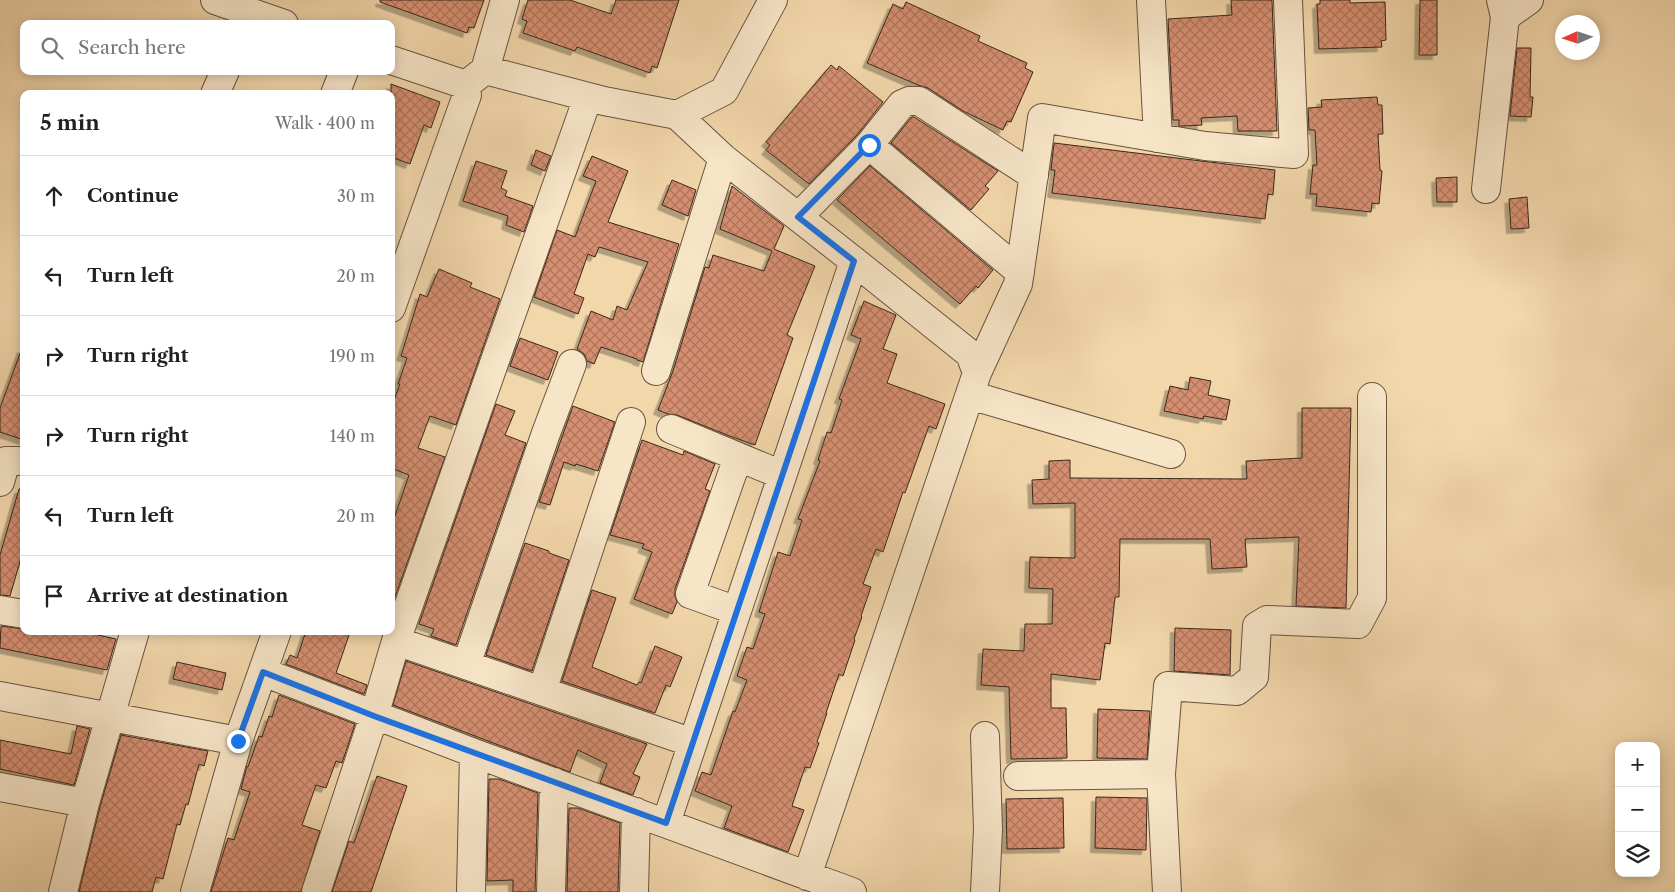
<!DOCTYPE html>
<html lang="en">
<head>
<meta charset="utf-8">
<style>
	body { margin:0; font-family:"Libre Caslon Text",serif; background:#f2f2f2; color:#222 }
	.controls { position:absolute; right:15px; bottom:15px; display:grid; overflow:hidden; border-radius:10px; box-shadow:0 2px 12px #0003 }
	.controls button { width:45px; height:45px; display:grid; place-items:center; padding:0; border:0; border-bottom:1px solid #e0e0e0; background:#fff; color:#222; font:25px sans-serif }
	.compass { position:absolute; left:1555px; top:15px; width:45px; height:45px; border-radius:50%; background:#fff; box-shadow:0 2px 12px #0003; rotate:267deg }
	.stop { position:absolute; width:15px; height:15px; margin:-11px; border:4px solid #1a73e8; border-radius:50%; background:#fff }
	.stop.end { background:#1a73e8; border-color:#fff; box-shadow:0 1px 5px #0008 }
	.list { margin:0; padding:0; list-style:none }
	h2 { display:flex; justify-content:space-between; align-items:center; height:65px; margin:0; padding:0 20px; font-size:21px }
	h2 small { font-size:16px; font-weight:400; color:#767676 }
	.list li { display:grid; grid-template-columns:32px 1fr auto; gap:15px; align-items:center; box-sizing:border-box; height:80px; padding:0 20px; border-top:1px solid #e0e0e0 }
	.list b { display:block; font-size:19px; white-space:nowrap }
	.list em { font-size:16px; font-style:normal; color:#767676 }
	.icon { flex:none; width:28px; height:28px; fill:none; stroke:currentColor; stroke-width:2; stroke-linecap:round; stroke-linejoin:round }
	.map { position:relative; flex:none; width:1675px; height:892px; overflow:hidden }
	.search { position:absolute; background:#fff; box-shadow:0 2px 12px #0003; left:20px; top:20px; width:375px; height:55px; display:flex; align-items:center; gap:12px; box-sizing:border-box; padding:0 18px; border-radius:10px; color:#767676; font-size:19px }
	.panel { position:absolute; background:#fff; box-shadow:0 2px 12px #0003; left:20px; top:90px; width:375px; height:545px; border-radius:10px }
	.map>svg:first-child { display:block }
</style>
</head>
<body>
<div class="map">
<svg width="1675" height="892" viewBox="0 0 1675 892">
	<defs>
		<pattern id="building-cross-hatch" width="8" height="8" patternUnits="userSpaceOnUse" patternTransform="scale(1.25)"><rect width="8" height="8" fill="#d68f71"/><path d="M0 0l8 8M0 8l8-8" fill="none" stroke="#af755c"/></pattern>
		<filter id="shadow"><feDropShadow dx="-4.5" dy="4.5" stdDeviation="0" flood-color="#0004"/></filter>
	</defs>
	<rect width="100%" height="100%" fill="#f2d7ab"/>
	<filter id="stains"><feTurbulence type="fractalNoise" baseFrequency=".004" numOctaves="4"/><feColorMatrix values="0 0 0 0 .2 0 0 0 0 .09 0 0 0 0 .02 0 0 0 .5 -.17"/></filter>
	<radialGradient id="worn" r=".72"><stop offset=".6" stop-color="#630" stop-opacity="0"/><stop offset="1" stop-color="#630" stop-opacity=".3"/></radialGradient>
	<path fill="url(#building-cross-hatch)" stroke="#3b271b" filter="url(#shadow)" d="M380 0H484L474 28 469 27 467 33 380 2Z
		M528 0H570L611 14 616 0H679L657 68 652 66 650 73 577 47 575 51 523 33 527 21 522 19Z
		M1231 0H1272L1277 131H1238L1237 116 1201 118 1202 125 1183 126H1179V120H1173L1168 19 1232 15Z
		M1320 0H1350V3L1385 2 1386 40 1381 41 1382 47 1319 49 1317 4H1320Z
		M1420 0H1437V55H1419Z
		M906 2 980 36 978 41 1027 63 1025 68 1033 72 1011 122 1007 121 1003 130 963 111 928 88 918 85 867 63 893 4 903 9Z
		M1517 48H1531L1530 97H1533L1531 117 1510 116Z
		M831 65 837 70 839 66 883 102 857 135 809 184 766 150 770 145 766 142Z
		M391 84 440 102 431 128 424 125 410 164 391 157Z
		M1377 97 1378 105H1382L1383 134H1378L1380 170 1382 171 1379 204 1372 203 1371 212 1316 206 1317 194H1310L1313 165H1317L1315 130H1309L1308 108 1322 107 1321 100Z
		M912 117H914L998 171 985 186 989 189 971 210 891 143Z
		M1054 143 1275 170 1273 195 1268 194 1265 219 1052 193 1055 170H1051Z
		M536 150 551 156 545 171 531 165Z
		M592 156 628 171 608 222 679 244 643 362 637 360V359L601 347 594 364 587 361 584 354 577 349 591 311 613 320 617 306 627 310 648 262 599 247 595 257 588 254 574 294 584 298 578 314 534 297 557 230 575 237 596 181 583 176Z
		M476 161 507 171 501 188 507 191 505 196 533 206 524 232 506 225 508 216 463 201Z
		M870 166 993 270 978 288 976 286 960 304 837 200Z
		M1457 177V202H1437L1436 178Z
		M672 180 696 190 688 216 662 205Z
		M732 186 784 226 774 249 815 266 787 335 793 338 755 445 727 435 677 415 668 414 658 410 673 371 705 267 709 268 713 255 764 271 772 251 720 229Z
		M1527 197 1529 228 1511 229 1509 199Z
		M439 269 472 283 470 287 500 299 456 425 430 416 418 448 445 457 391 608V515L395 516 409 475 391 468V408L400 384H398L407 358 401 356 420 294 427 297Z
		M864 301 896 315 883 349 897 354 887 383 945 404 936 429 929 426 905 493 903 492 883 552 876 549 863 584 871 587 861 616 862 617 854 639 855 640 843 676 839 674 826 713H827L817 742 819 743 810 768 805 767 792 806 804 810 788 852 724 828 732 806 695 791 702 772 711 775 733 711 735 712 747 680 737 676 747 647 753 649 765 614 759 612 778 552 790 556 802 520 798 519 820 461 818 460 827 432 831 433 842 400 839 399 861 339 851 335Z
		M520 338 558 352 548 380 510 366Z
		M22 348 24 349V440L0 432V408Z
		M1190 377 1211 381 1208 395 1230 400 1226 420 1204 416 1203 419 1164 411 1170 386 1188 390Z
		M496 404 515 411 505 435 526 443 456 645 431 636 434 629 419 624Z
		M573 406 615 422 598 471 576 464 575 466 564 462 550 505 539 502Z
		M1302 408H1351L1346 608 1296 606 1299 537 1245 539 1247 567 1212 569 1210 539H1120L1119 597H1115L1110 644 1105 643 1100 680 1051 674V708H1066L1067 758 1011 759 1009 687 981 685 983 649 1024 651 1025 624H1052L1053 589 1029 588 1030 557 1075 558V503L1033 504 1032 480 1049 479V461L1070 460V478L1247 479 1246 461 1302 458Z
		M642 440 683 455 684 451 715 464 705 489 710 491 675 589V596L677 602 672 614 634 599 652 552 642 548 644 544 610 535Z
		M19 489H24V548L10 596 0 595V555Z
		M525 543 549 551V553L569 560 532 671 486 655Z
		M592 590 616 598 592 667 637 685 639 682 641 683 655 646 682 657 670 687 666 685 655 713 562 681Z
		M1 626 24 629V631H80L116 639 107 670 0 648Z
		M1175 628 1231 630 1230 675 1174 671Z
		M306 631H339L349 635 336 673 367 685 364 694 286 664 290 655 297 658Z
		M406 661 647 744 633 774 640 777 633 795 600 783 607 764 578 750 570 772 393 705Z
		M177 662 226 673 222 690 173 679Z
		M279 695 355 724 342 763 336 761 326 788 316 785 302 825 320 831 301 892H211L228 838 234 840 250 792 241 789 247 766 248 767 259 736 262 737 269 716 272 717Z
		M1098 709 1150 711 1147 759 1097 758Z
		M77 726 90 729 74 785 0 769V740L71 754Z
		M121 735 208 751 204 766 199 764 188 805 186 804 180 825 177 824 163 879 156 877 152 892H79L100 807Z
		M377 776 407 786 371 892H332L349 841 354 843Z
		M489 779H499L538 793 535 892H513V880L487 881Z
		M1096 797 1147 798 1146 850 1095 848Z
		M1063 798 1064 848 1007 849 1006 799Z
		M569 808H578L620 823 618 892H567Z"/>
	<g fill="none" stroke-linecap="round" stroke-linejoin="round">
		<defs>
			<path id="minor" d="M215 0 284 24
				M1151 0 1158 138
				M1505 17 1529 0
				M391 60 466 85
				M485 70 505 0
				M215 94 225 71
				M335 94 344 71
				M677 115 723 158 854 261 970 354 977 373 807 876
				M869 145 1020 272
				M1486 189 1505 17 1501 0
				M798 217 869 145 902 104 909 101H919L1034 176
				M391 308 467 95 466 85 485 70 604 101 677 115 724 91 773 0
				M656 371 723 158
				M977 373 1018 284 1042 118 1205 146 1294 154 1288 0
				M970 395 1171 454
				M671 429 782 475
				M0 482 6 461H24
				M0 610 24 614
				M737 611 690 594 738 457
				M396 641 693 743
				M466 665 546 433 572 364
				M263 672 474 753 852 892
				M542 691 631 422
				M0 696 238 741
				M1018 776 1161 774
				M0 787 85 803
				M666 823 854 261
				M63 892 85 803 135 631
				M195 892 238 741 277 631
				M316 892 374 716 396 641 588 97
				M471 892 474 753
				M551 892 554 782
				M634 892 636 812
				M985 892 988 829 985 736
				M1167 892 1161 774 1168 686 1237 691 1254 677 1257 626 1267 620 1358 624 1372 598V397"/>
		</defs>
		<use href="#minor" stroke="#69533f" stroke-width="30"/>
		<use href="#minor" stroke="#f7e5c8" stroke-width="28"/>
	</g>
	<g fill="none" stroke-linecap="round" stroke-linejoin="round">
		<path stroke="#1a73e8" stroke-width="6" d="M238 741 263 672 374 716 666 823 854 261 798 217 869 145"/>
	</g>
	<rect width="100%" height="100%" filter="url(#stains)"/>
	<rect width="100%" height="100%" fill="url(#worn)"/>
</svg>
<div class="controls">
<button>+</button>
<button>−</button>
<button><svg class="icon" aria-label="layers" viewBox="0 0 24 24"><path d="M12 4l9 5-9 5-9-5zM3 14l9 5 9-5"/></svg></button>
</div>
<svg class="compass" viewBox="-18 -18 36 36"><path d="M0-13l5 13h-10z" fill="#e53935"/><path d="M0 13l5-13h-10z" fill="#767676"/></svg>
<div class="stop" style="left:869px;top:145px"></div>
<div class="stop end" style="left:238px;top:741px"></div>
<div class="search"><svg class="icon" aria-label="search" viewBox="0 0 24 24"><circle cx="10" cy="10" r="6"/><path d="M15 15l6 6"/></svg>Search here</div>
<section class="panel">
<h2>5 min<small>Walk · 400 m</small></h2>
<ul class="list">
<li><svg class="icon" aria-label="ahead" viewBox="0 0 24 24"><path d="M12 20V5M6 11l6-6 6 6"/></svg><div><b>Continue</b></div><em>30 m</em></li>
<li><svg class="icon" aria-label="left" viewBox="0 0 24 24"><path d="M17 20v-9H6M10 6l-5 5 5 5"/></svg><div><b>Turn left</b></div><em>20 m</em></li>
<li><svg class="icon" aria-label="right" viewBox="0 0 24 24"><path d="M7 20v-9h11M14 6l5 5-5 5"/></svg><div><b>Turn right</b></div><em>190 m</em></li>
<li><svg class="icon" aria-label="right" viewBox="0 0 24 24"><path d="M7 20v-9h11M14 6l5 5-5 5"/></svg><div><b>Turn right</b></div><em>140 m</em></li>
<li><svg class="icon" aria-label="left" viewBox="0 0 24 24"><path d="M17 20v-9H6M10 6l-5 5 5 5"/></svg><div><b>Turn left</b></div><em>20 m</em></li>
<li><svg class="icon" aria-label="arrive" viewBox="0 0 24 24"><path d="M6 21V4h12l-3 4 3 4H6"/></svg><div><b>Arrive at destination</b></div></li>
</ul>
</section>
</div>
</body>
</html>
